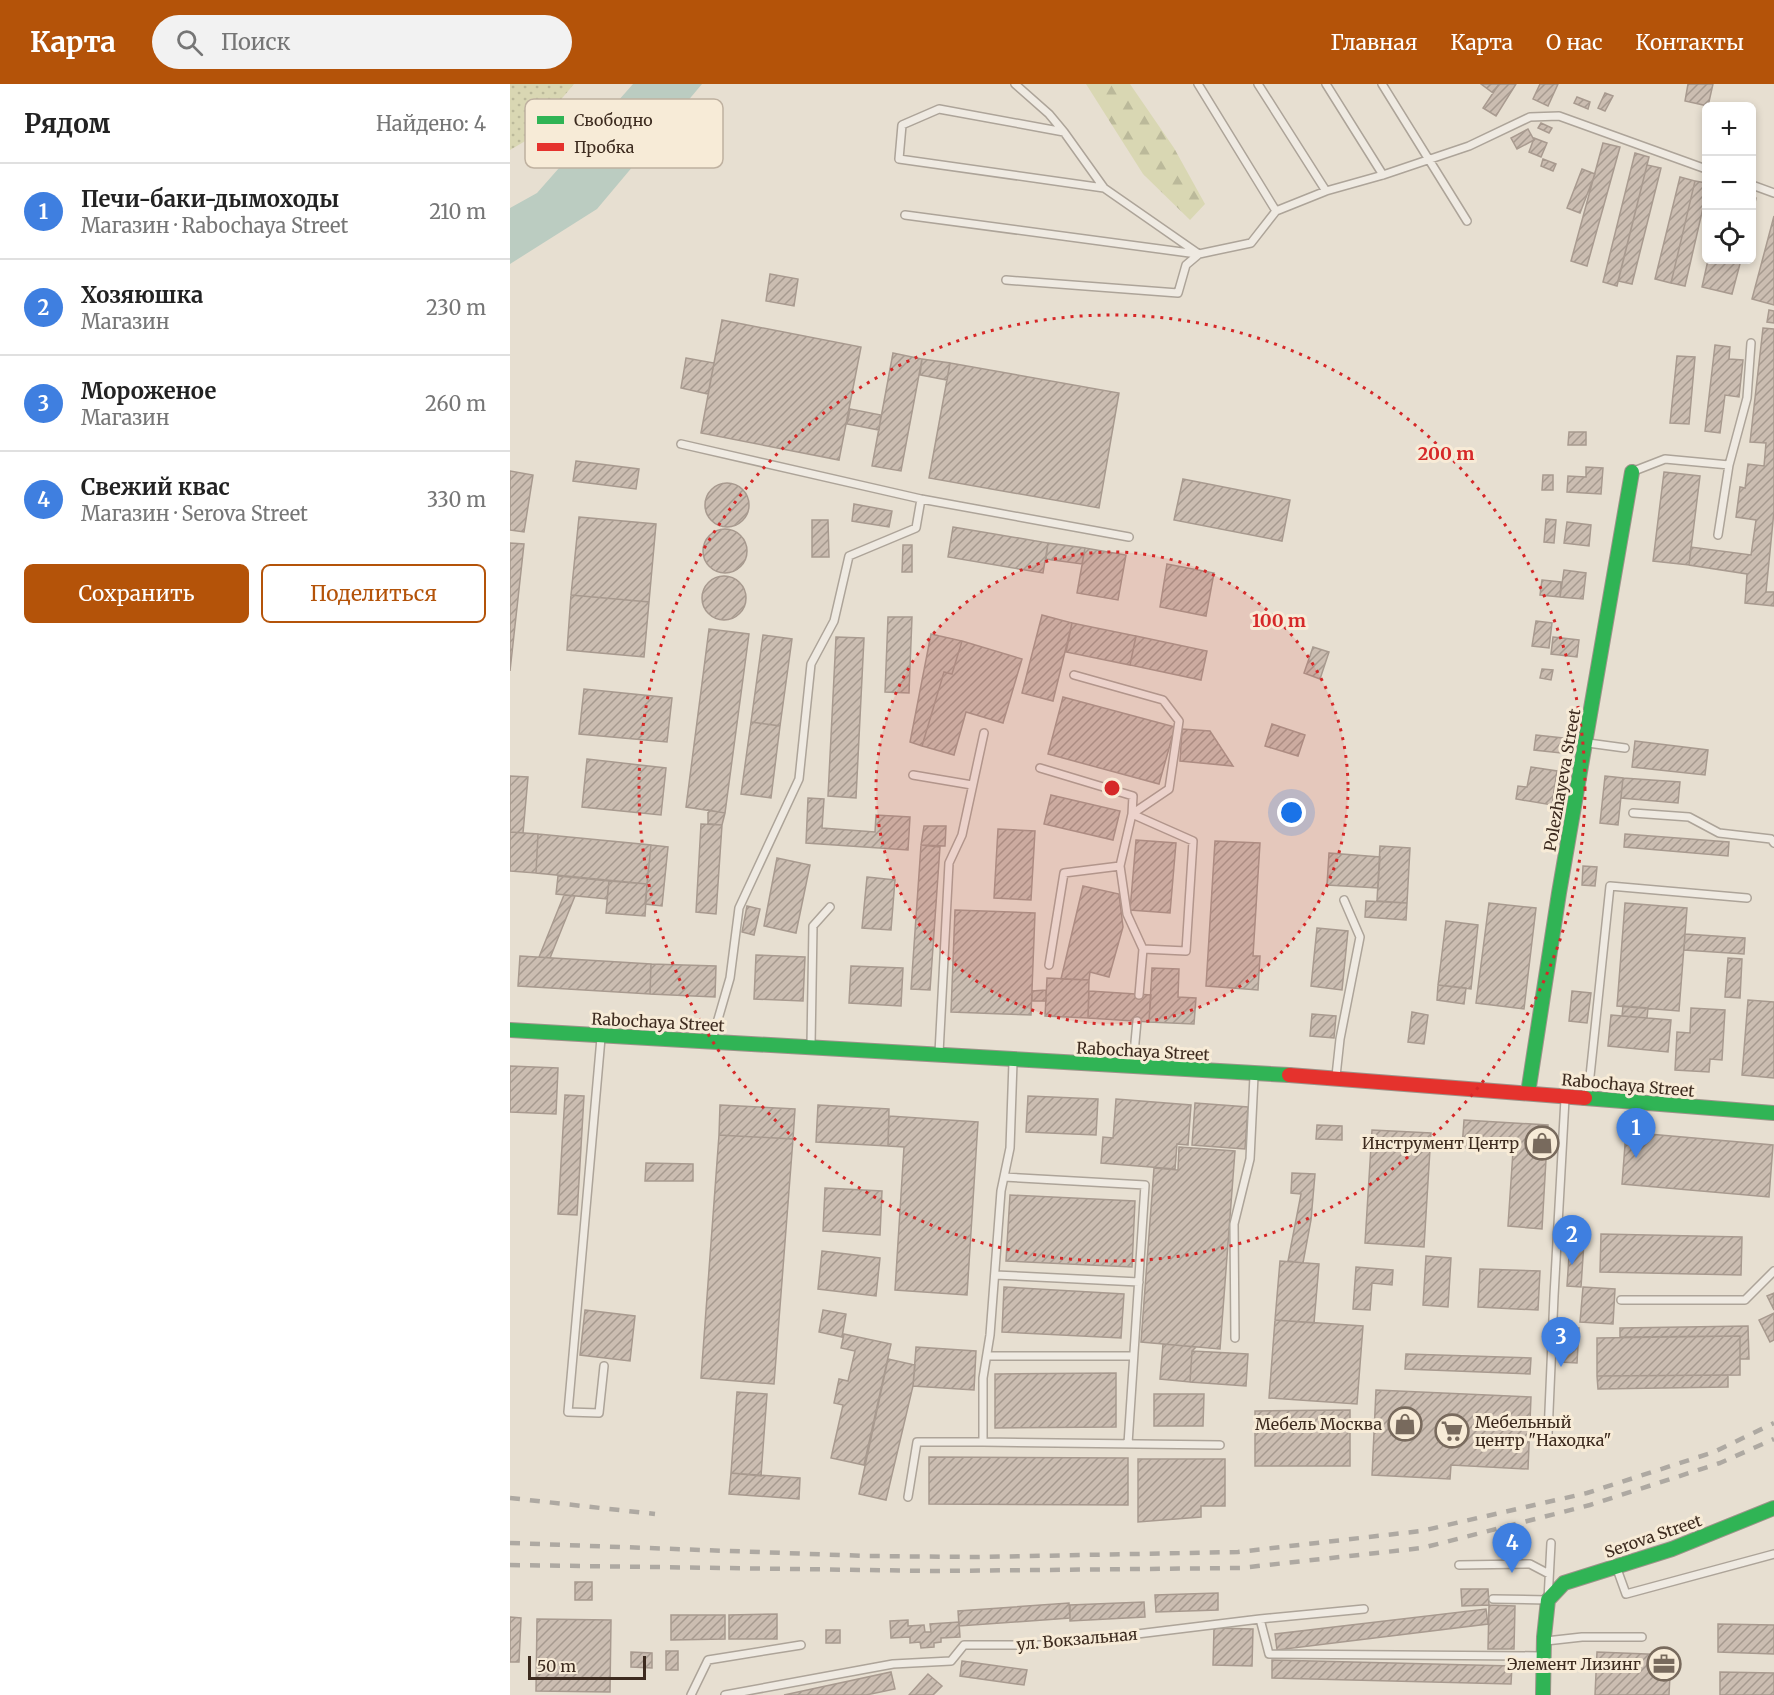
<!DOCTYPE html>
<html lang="ru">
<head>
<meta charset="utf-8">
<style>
	body { margin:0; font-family:Merriweather,serif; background:#f2f2f2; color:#222 }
	.controls { position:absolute; right:18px; top:18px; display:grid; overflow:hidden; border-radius:9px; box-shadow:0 3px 9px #0003 }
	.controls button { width:54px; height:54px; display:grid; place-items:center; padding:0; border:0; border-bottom:2px solid #e0e0e0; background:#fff; color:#222; font:30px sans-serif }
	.scale { position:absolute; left:18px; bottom:15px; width:118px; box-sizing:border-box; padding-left:6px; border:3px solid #3d2b1f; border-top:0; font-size:16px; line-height:21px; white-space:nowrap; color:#3d2b1f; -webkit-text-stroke:4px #f7ebd7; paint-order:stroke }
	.you { position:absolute; left:782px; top:729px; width:21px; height:21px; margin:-15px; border:4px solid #fff; border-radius:50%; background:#1a73e8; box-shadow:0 0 0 9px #1a73e833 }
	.badge { display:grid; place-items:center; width:39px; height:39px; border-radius:50%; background:#b45309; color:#fff; font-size:20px; font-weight:700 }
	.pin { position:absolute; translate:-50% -50px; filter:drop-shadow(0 2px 3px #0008) }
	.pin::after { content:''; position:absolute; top:32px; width:21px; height:18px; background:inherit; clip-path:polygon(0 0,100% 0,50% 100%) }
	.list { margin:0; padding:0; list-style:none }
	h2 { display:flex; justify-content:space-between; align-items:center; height:78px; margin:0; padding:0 24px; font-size:26px }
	h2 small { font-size:20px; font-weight:400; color:#767676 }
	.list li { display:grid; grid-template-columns:39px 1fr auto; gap:18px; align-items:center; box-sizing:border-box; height:96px; padding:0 24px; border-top:2px solid #e0e0e0 }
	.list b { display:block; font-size:22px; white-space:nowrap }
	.list p { margin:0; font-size:20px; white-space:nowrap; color:#767676 }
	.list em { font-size:20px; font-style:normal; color:#767676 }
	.actions { display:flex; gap:12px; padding:18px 24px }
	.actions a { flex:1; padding:14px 0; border:2px solid #b45309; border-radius:9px; text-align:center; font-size:21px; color:#b45309 }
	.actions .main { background:#b45309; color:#fff }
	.icon { flex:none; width:33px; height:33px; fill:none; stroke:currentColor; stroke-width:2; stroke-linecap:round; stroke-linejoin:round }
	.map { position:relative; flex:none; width:1264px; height:1611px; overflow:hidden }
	header { display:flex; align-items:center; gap:36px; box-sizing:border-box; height:84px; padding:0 30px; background:#b45309; color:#fff }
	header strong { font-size:28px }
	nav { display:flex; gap:33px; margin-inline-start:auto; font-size:21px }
	.search { width:420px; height:54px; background:#f2f2f2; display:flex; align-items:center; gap:15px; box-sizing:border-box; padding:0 21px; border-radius:33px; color:#767676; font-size:22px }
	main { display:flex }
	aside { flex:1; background:#fff }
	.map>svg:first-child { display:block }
</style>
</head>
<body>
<header>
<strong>Карта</strong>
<div class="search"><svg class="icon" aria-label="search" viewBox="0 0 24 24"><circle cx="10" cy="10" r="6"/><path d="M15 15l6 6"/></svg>Поиск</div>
<nav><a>Главная</a><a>Карта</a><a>О нас</a><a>Контакты</a></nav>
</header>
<main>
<aside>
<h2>Рядом<small>Найдено: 4</small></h2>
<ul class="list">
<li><span class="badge" style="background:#3f7fe0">1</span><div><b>Печи-баки-дымоходы</b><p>Магазин · Rabochaya Street</p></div><em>210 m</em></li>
<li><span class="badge" style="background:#3f7fe0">2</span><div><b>Хозяюшка</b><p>Магазин</p></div><em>230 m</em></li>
<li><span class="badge" style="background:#3f7fe0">3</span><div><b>Мороженое</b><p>Магазин</p></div><em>260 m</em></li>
<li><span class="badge" style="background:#3f7fe0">4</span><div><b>Свежий квас</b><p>Магазин · Serova Street</p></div><em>330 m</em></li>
</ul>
<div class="actions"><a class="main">Сохранить</a><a>Поделиться</a></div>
</aside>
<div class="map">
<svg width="1264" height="1611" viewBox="0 0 1264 1611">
	<defs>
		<pattern id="grass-dots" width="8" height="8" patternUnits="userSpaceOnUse" patternTransform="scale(1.5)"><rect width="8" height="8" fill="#d9d7b3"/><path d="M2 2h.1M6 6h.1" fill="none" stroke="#bbb99a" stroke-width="1.8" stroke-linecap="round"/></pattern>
		<pattern id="forest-firs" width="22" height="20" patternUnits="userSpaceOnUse" patternTransform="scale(1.5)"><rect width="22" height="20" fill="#d9d7b3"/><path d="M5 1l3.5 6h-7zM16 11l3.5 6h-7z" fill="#bbb99a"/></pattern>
		<pattern id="building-hatch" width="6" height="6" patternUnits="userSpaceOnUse" patternTransform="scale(1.5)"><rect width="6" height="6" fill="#cbbdb1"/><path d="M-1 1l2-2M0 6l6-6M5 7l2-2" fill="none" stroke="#a69a8f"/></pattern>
	</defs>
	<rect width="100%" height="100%" fill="#e7dfd1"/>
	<path fill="url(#grass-dots)" d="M0 0H64L17 56 0 66Z"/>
	<path fill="url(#forest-firs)" d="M576 0H620L664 64 695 120 680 136 633 90Z"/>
	<path fill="#bbccc1" d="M123 0H192L87 125 0 180V124L27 109Z"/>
	<path fill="url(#building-hatch)" stroke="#a89a8f" stroke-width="1.5" d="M971 0H989L983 9Z
		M989 0H1006L986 32 973 24Z
		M1030 0H1048L1038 22 1023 15Z
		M1178 0H1203L1198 22 1175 17Z
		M1095 9 1103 12 1095 27 1088 24Z
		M1067 13 1080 18 1078 25 1064 19Z
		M1031 39 1042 44 1039 49 1028 44Z
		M1018 45 1024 56 1007 65 1001 54Z
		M1024 54 1037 59 1031 73 1019 68Z
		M1093 59 1110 63 1077 182 1061 177Z
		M1125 69 1139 73 1107 202 1093 198Z
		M1033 75 1046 80 1043 87 1031 82Z
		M1137 81 1151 84 1122 200 1108 197Z
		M1072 85 1085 90 1070 129 1057 124Z
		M1170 93 1185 97 1161 199 1145 195Z
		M1185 97 1196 99V111L1175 202 1161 199Z
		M1242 113 1246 114 1242 133Z
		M1264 132V221L1242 215Z
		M1198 176H1231L1222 210 1192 203Z
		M260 190 288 195 284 222 256 217Z
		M1259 226 1264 227V239L1257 238Z
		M212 236 351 263 329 376 191 349Z
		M1253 244 1264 245V427L1256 508H1264V522L1235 519 1237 490 1179 481 1181 463 1241 471 1246 436 1226 433 1230 403 1235 404 1238 380 1254 382 1256 359 1240 358Z
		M1205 261 1220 263 1219 275 1233 276 1229 313 1215 311 1210 349 1195 347Z
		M383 269 412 275 391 387 362 382Z
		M1167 272 1185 273 1179 340 1160 339Z
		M176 274 204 279 198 310 171 304Z
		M412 275 440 279 437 296 410 291Z
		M440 279 609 309 589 424 419 394Z
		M340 325 371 331 369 346 337 340Z
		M1059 348H1076V361H1058Z
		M66 377 129 385 126 405 63 397Z
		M1076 383 1093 384 1091 410 1057 408 1058 392 1076 393Z
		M0 387 23 391 14 448 0 446Z
		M1154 388 1190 392 1179 481 1143 477Z
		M1033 391H1043V406H1032Z
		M673 395 780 416 772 457 664 436Z
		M195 421a22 22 0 1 1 44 0a22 22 0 1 1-44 0Z
		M344 420 382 427 379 443 342 437Z
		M69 433 146 440 139 518 61 511Z
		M1036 435 1046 436 1044 459 1034 458Z
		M302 436H318L319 473H302Z
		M1057 438 1081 441 1079 462 1054 459Z
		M443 443 538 459 533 489 438 473Z
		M193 467a22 22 0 1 1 44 0a22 22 0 1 1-44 0Z
		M0 459 14 460 0 587Z
		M538 459 575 464 572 480 536 475Z
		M393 461H402V488H392Z
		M575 464 616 471 608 516 567 509Z
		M657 480 704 489 696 532 650 523Z
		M1054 486 1076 489 1073 515 1050 513Z
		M192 514a22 22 0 1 1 44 0a22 22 0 1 1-44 0Z
		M1032 496 1051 498 1050 513 1030 511Z
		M61 511 139 518 134 573 57 566Z
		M532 531 562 539 543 617 512 609Z
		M378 533H402L399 609 375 608Z
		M1026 537 1042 539 1039 564 1022 562Z
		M562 539 626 552 620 581 556 568Z
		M199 545 239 550 215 729 176 723Z
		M421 550 452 557 442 590 434 588 412 662 400 658Z
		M253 551 282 555 270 642 241 638Z
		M626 552 697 567 691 596 620 581Z
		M326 553 354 554 346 714 318 712Z
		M1043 553 1069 556 1067 573 1041 570Z
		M452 557 512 575 493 639 456 628 444 671 412 662 434 588 442 590Z
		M803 563 819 568 810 595 794 589Z
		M1032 585 1043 586 1041 596 1030 594Z
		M74 605 162 614 157 658 69 650Z
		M553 613 665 643 649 700 538 670Z
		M241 638 270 642 261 714 231 710Z
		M762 640 795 651 788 672 755 662Z
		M672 645 700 647 723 682 670 677Z
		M1026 651 1053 654 1051 669 1024 666Z
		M1125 657 1198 666 1195 691 1122 683Z
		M77 675 156 684 151 731 72 723Z
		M1021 683 1047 687 1042 721 1006 715 1008 702 1017 703Z
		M0 692 18 693 13 749 0 748Z
		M1095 692 1113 694 1108 741 1090 739Z
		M1113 694 1170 698 1168 719 1111 714Z
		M541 711 610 727 603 756 534 740Z
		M298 714 314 715 312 744 365 748 366 731 400 733 398 766 296 759Z
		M198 726 215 729 212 741 198 740Z
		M191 740 212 741 206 830 186 828Z
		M414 742H436L435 762 411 761Z
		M488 745 525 747 521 816 484 814Z
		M0 748 28 750 26 789 0 787Z
		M28 750 141 761 137 800 26 789Z
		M1115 750 1219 758 1218 772 1114 763Z
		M626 756 666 759 660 829 620 826Z
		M705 757 750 759 743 872H750L748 906 696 902Z
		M141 761 158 763 152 822 135 820Z
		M411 761 430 763 420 906 401 905Z
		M870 762 900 764 897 819 867 817Z
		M819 769 870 773 868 804 817 801Z
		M267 774 300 781 286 849 254 842Z
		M1073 782 1087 783 1085 802 1072 801Z
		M48 792 99 797 97 815 46 810Z
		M357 793 385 796 381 846 352 844Z
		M99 797 137 800 135 832 96 829Z
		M573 802 609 810 613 843 599 893 580 888 579 896 551 895Z
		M54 811 65 812 40 874 29 873Z
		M856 817 897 819 896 836 855 833Z
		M979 819 1026 824 1014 925 966 919Z
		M1115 819 1177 824 1169 927 1107 922Z
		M237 822 250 825 244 851 232 848Z
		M445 826 525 829 521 931 441 928Z
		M936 837 968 841 961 905 928 901Z
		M807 844 838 847 832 906 801 902Z
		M1175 850 1235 854 1234 870 1174 866Z
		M246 871 295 873 293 917 244 915Z
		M10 872 141 880 140 910 8 902Z
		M1218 874 1232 875 1230 914 1215 913Z
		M141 880 206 882 205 913 140 910Z
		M341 882 393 884 391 922 339 919Z
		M642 884 669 885 668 913 686 914 684 940 639 938Z
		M537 894 579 896 578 934 535 932Z
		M928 901 956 904 954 920 927 916Z
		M536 906V917H522V907Z
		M579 907 641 911 639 938 578 934Z
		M1062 907 1081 909 1077 939 1059 937Z
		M1238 916 1264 918V994L1232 991Z
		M1113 922 1138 924 1137 934 1112 932Z
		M1181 924 1215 926 1212 976 1200 975 1199 988 1165 986 1167 948 1180 949Z
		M902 928 918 931 914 960 898 958Z
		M802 930 826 932 824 954 800 952Z
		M1101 931 1161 936 1158 968 1098 962Z
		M0 982 48 984 46 1030 0 1028Z
		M55 1011 74 1012 67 1131 48 1130Z
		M518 1012 588 1015 586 1051 516 1048Z
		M606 1015 681 1021 678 1061 667 1060 665 1085 591 1079 593 1053 603 1054Z
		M685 1019 738 1023 735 1065 682 1061Z
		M210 1021 285 1025 283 1055 209 1051Z
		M308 1021 379 1025 378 1062 306 1058Z
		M379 1032 468 1038 457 1211 385 1206 394 1063 378 1062Z
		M954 1036 1038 1041 1032 1145 998 1142 1003 1067 952 1064Z
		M807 1041 832 1042V1056L806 1055Z
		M862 1046 921 1049 914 1163 855 1159Z
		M1116 1048 1263 1061 1259 1113 1112 1100Z
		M209 1051 283 1055 264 1300 191 1294Z
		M669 1063 725 1067 710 1265 631 1258 644 1084 668 1086Z
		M136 1079 183 1080V1097H135Z
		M782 1089 805 1090 801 1136 793 1179 778 1177 791 1110 781 1109Z
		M315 1104 372 1107 370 1151 313 1147Z
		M500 1111 625 1117 622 1183 496 1177Z
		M1091 1150 1232 1153 1231 1191 1090 1188Z
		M1060 1157 1074 1158 1071 1203 1057 1202Z
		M312 1167 370 1174 366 1212 308 1205Z
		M916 1172 941 1174 938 1223 913 1221Z
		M770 1177 809 1180 804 1239 765 1236Z
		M846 1183 883 1186 882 1201 862 1199 860 1226 843 1225Z
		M970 1185 1030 1187 1028 1226 968 1223Z
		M494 1203 614 1210 611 1254 492 1248Z
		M1073 1203 1105 1205 1103 1240 1070 1238Z
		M1264 1209V1226L1257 1212Z
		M75 1226 125 1232 120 1277 70 1271Z
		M313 1226 336 1230 332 1253 309 1248Z
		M1264 1229V1256L1260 1258 1249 1236Z
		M765 1236 853 1242 847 1320 759 1314Z
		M1238 1242 1239 1275H1230V1252L1110 1253V1244Z
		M1052 1243 1069 1244 1067 1279 1050 1278Z
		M334 1250 381 1260 354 1381 321 1374 333 1321 324 1319 329 1295 338 1297 345 1267 331 1264Z
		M1230 1252V1291L1087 1292V1254Z
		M653 1260 686 1263 682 1267 680 1298 650 1295Z
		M406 1263 466 1267 464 1306 403 1302Z
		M682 1267 738 1270 736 1302 680 1298Z
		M896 1270 1021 1274 1020 1290 895 1285Z
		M378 1275 405 1281 403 1302 376 1416 349 1410Z
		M606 1289V1343L485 1344V1290Z
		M1218 1291V1303L1088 1305 1087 1292Z
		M866 1306 1021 1313 1018 1385 941 1381 940 1395 862 1391Z
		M227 1308 257 1310 251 1392 221 1389Z
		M644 1310H694L693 1342H644Z
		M840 1326V1382H745V1327Z
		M419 1373 618 1374V1421L419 1420Z
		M628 1375H715V1422H691V1433L628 1438Z
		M221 1389 290 1394 289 1415 219 1410Z
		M65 1498H82V1516H65Z
		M951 1505H978L979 1521 952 1522Z
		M708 1509V1526L646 1528 645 1511Z
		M634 1518 635 1533 560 1537V1521Z
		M559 1519 560 1534 449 1542 448 1527Z
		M979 1521 1005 1522 1004 1565H978Z
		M976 1525 978 1540 767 1566 765 1550Z
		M267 1530V1555H219V1531Z
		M161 1531H215V1555L161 1556Z
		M0 1533 11 1534 9 1578H0Z
		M27 1535 101 1536 100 1608 26 1607Z
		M398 1536V1542L414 1541 415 1548H421L420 1540 449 1538 450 1553 431 1554V1558L424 1559V1563L411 1564 410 1558 400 1559V1553L381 1554 380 1537Z
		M1208 1540 1264 1541V1570L1208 1568Z
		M704 1544 743 1545 742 1582 703 1581Z
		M316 1546H330V1559H316Z
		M156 1567H168V1586H156Z
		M121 1568 142 1569V1584L121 1583Z
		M1087 1568 1161 1571 1159 1611H1085Z
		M762 1576 1002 1582 1001 1600 762 1594Z
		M452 1577 517 1586 514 1601 450 1592Z
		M381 1588 385 1605 356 1611H274Z
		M1210 1588 1264 1589V1611H1210Z
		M418 1590 432 1602 423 1611H399Z"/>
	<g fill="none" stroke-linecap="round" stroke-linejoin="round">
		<defs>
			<path id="lane" d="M505 0 539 30 554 48
				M688 0 766 127
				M748 0 816 107
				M816 0 873 91
				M872 0 957 137
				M1242 101 1264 109
				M594 104 554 48 429 25 392 41 389 75 594 104 689 170
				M395 131 687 170
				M496 196 668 209 676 181 689 170 741 159 766 127 816 107 873 91 959 62 1020 33 1049 32 1196 85
				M171 360 411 415 619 453
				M1124 387 1155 375 1219 381
				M1208 451 1219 381 1237 314 1241 259
				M564 591 653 616 669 637 659 705 622 730 610 782 617 830 633 865
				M1078 659 1115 664
				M530 684 623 712 622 730 683 757 676 867 633 865 629 911
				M403 691 462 701
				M1123 729 1179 733 1209 749 1261 755 1264 759
				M539 881 554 789 610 782
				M91 954 58 1328 89 1329 94 1282
				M202 956 220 894 229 824 289 695 301 580 324 537 339 472 406 444 411 415
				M301 961 303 842 320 823
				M429 969 439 779 452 751 474 649
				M623 980 627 937
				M826 992 830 955 850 853 834 816
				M1078 1011 1100 802 1237 814
				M494 1093 635 1101 618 1360
				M485 1191 629 1198
				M1111 1216H1235L1264 1187
				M725 1254 724 1140 740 1075 744 992
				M477 1272H623
				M1038 1350 1044 1212 1055 1015
				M473 1358 710 1361
				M398 1413 407 1358H473V1294L480 1251 491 1107 500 1064 503 978
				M949 1481 1020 1480 1039 1490
				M1107 1485 1116 1510 1264 1470
				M983 1515 1038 1516 1041 1459
				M854 1525 750 1535 759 1570 1031 1572
				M1036 1557 1072 1553H1132
				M181 1611 198 1576 291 1561
				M215 1611 383 1580 441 1577 454 1561H537L750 1535"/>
			<path id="fast" d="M0 946 779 991
				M1018 1009 1049 809 1122 388
				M1075 1014 1264 1029
				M1033 1611 1034 1553 1038 1516 1054 1499 1162 1465 1264 1424"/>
			<path id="jam" d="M779 991 1075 1014"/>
		</defs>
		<use href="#lane" stroke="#ada499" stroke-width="10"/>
		<use href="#fast" stroke="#9c9389" stroke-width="16"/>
		<use href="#jam" stroke="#9c9389" stroke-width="16"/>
		<use href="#lane" stroke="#efeae2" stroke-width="7"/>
		<use href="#fast" stroke="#30b455" stroke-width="14"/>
		<use href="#jam" stroke="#e5322d" stroke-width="14"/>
		<path stroke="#aea9a2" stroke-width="4.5" stroke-dasharray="10 10" stroke-linecap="butt" d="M0 1414 145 1430
			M0 1459 357 1472 469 1473 728 1468 911 1447 1077 1409 1204 1368 1264 1339
			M0 1481 426 1487 730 1484 912 1464 1080 1421 1210 1379 1264 1355"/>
	</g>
	<circle cx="602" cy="704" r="236" fill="#d62828" fill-opacity=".12"/>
	<g fill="none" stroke="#d62828" stroke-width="3" stroke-dasharray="3 6">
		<circle cx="602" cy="704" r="236"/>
		<circle cx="602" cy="704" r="473"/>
	</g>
	<defs>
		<symbol id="shop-ring" viewBox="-11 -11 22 22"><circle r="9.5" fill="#f7ebd7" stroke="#786a5d" stroke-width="1.5"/><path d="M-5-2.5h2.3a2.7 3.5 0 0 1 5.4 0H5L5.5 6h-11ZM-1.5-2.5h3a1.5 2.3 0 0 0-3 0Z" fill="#786a5d"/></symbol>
		<symbol id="supermarket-ring" viewBox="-11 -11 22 22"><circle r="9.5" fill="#f7ebd7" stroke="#786a5d" stroke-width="1.5"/><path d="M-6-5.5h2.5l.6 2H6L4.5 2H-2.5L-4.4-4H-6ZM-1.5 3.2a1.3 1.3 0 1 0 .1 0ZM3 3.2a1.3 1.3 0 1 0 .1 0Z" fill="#786a5d"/></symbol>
		<symbol id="office-ring" viewBox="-11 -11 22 22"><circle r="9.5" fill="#f7ebd7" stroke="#786a5d" stroke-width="1.5"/><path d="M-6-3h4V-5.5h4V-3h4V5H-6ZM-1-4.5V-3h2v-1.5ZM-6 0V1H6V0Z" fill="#786a5d"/></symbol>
	</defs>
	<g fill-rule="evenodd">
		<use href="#shop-ring" x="1013" y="1040" width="38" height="38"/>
		<use href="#shop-ring" x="876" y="1321" width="38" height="38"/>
		<use href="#supermarket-ring" x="923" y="1328" width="38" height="38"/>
		<use href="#office-ring" x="1135" y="1561" width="38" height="38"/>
	</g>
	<g text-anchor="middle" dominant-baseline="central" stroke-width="6" stroke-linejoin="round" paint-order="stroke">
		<g font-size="16" fill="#3d2b1f" stroke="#f7ebd7">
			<text transform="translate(1052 696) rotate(-80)">Polezhayeva Street</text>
			<text transform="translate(148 938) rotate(3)">Rabochaya Street</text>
			<text transform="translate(633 967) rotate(3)">Rabochaya Street</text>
			<text transform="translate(1118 1001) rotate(5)">Rabochaya Street</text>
			<text transform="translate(1143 1452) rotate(-19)">Serova Street</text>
			<text transform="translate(567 1555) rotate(-5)">ул. Вокзальная</text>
		</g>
		<g font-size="16" fill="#3d2b1f" stroke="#f7ebd7" text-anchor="end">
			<text x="1009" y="1059">Инструмент Центр</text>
			<text x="965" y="1338" text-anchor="start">Мебельный<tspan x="965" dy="18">центр "Находка"</tspan></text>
			<text x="872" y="1340">Мебель Москва</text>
			<text x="1131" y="1580">Элемент Лизинг</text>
		</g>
	</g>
	<rect x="15" y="15" width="198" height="69" rx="9" fill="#f7ebd7" stroke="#bfb1a0" stroke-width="1.5"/>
	<rect x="27" y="32" width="27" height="8" fill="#30b455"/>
	<rect x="27" y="59" width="27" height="8" fill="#e5322d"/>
	<g font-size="16" fill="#3d2b1f">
		<text x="64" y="42">Свободно</text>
		<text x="64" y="69">Пробка</text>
	</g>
	<circle cx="602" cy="704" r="9" fill="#d62828" stroke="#f7ebd7" stroke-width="3"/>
	<g font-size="18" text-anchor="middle" font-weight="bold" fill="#d62828" stroke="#f7ebd7" stroke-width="6" stroke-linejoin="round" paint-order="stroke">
		<text x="936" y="376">200 m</text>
		<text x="769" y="543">100 m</text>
	</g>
</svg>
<div class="controls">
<button>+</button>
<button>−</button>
<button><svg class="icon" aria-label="locate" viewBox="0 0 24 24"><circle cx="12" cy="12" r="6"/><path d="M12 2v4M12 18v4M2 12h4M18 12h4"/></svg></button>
</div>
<div class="scale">50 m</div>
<div class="you"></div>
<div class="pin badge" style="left:1126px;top:1074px;background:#3f7fe0">1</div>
<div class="pin badge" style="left:1062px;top:1181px;background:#3f7fe0">2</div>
<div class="pin badge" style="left:1051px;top:1283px;background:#3f7fe0">3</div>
<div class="pin badge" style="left:1002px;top:1489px;background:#3f7fe0">4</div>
</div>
</main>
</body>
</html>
